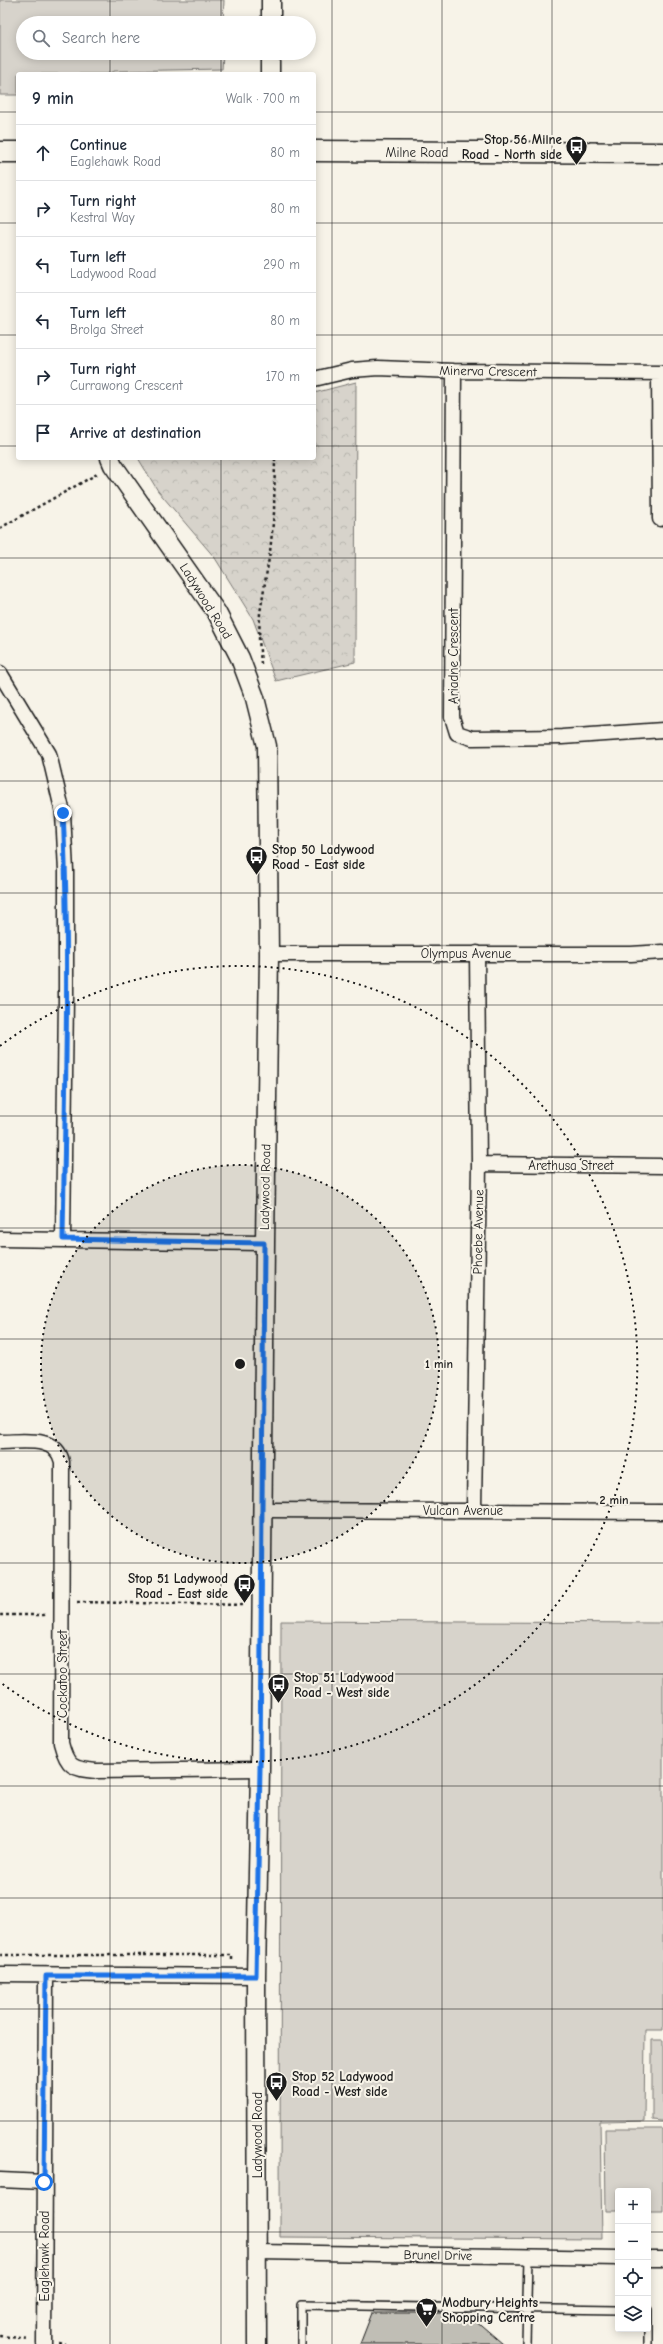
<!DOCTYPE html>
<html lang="en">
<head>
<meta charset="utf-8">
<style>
	body { margin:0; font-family:"Comic Neue",sans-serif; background:#f6f6f7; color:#1f2937 }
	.controls { position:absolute; right:12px; bottom:12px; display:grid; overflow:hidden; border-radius:4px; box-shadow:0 2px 10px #0003 }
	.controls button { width:36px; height:36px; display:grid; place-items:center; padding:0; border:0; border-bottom:1px solid #e0e1e3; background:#fff; color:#1f2937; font:20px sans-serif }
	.stop { position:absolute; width:12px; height:12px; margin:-9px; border:3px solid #1a73e8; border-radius:50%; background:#fff }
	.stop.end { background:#1a73e8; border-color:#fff; box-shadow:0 1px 4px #0008 }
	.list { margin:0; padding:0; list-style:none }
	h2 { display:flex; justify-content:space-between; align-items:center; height:52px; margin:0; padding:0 16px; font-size:17px }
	h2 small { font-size:13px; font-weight:400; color:#747a83 }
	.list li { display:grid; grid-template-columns:26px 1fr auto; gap:12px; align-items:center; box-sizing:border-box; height:56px; padding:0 16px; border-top:1px solid #e0e1e3 }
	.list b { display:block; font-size:15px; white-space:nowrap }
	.list p { margin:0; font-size:13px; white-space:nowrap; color:#747a83 }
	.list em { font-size:13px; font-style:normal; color:#747a83 }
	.icon { flex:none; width:22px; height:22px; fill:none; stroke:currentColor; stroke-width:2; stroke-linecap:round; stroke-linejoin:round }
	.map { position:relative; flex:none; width:663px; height:2344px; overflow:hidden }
	.search { position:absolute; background:#fff; box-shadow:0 2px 10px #0003; left:16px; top:16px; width:300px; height:44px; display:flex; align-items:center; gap:10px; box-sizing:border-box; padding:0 14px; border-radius:22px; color:#747a83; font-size:15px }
	.panel { position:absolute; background:#fff; box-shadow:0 2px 10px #0003; left:16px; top:72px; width:300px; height:388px; border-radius:4px }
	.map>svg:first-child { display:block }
</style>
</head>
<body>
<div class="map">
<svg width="663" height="2344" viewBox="0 0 663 2344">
	<defs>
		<pattern id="forest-crowns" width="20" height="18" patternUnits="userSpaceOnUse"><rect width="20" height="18" fill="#d7d3cb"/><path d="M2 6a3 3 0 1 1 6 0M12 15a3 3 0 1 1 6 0" fill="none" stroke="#b8b5ae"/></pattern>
	</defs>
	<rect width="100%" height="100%" fill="#f7f3e8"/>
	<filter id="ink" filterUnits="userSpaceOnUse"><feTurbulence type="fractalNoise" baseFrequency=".025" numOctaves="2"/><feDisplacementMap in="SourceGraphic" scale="8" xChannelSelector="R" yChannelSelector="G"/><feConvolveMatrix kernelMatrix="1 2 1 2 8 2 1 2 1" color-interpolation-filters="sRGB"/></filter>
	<g filter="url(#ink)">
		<path fill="#d7d3cb" stroke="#7a7874" d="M0 0H224L223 23H23V53H223L222 69 114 71 106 74H18V95H0Z
			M281 1621 663 1623V2030H645L644 2121 600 2122 602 2239 280 2237Z
			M652 2040H663V2121L652 2120Z
			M605 2129H663V2211H648V2191H618V2211H606Z"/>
		<path fill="url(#forest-crowns)" stroke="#7a7874" d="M356 382 355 662 276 681 253 619 215 558 158 491 138 458H314V393Z"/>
		<path fill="#c0beb5" stroke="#1c1c1c" d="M372 2313H467L503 2344H360Z"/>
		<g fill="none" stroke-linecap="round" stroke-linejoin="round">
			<defs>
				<path id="service" d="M648 2310V2344
					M301 2344V2305L618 2310
					M526 2344 528 2257"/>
				<path id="minor" d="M454 371 452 717 457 733 472 738 562 737 663 730
					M659 373 660 519
					M314 379 352 370 378 368 454 371 663 373
					M0 673 49 754 63 813 66 871V997L63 1239
					M269 954H631L663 952
					M479 1164 663 1166
					M0 1239 265 1243
					M0 1442C22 1442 57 1435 62 1462L61 1743C67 1767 73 1769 96 1771L260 1769
					M263 1510 663 1512
					M474 1510 479 1164 477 953
					M0 1974 256 1976
					M0 2180 44 2182
					M258 2252 618 2258
					M648 2259H663
					M44 2344 46 1976"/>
				<path id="tertiary" d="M271 23V0
					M270 74V53
					M110 458 113 465 217 613 240 658 255 698 267 746 269 954 265 1243 260 1769 256 1976 257 2344"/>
				<path id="secondary" d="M314 151 663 153
					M0 152H18"/>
			</defs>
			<use href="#service" stroke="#1c1c1c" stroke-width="10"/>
			<use href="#minor" stroke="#1c1c1c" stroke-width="17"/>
			<use href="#tertiary" stroke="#1c1c1c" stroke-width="21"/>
			<use href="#secondary" stroke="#1c1c1c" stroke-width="23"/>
			<path stroke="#1c1c1c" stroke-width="2.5" stroke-dasharray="3 3" stroke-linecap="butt" d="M0 528 99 473
				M261 664 259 639 260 613 270 552 274 513 275 458
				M77 1602 245 1605
				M0 1615H44L47 1613
				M0 1955H232V1961
				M0 2336 29 2339
				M58 2343 65 2344"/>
			<use href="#service" stroke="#f7f3e8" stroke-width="7"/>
			<use href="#minor" stroke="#f7f3e8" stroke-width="14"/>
			<use href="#tertiary" stroke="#f7f3e8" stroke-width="18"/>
			<use href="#secondary" stroke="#f7f3e8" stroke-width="20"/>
		</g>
	</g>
	<g fill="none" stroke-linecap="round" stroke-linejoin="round" filter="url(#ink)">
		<path stroke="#1a73e8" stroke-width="5" d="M44 2182 46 1976H256L260 1769 264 1243 63 1239C65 1097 70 954 63 813"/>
	</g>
	<path fill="none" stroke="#1c1c1c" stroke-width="1" stroke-opacity="0.55" d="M110 0V23M221 0V23M332 0V2344M442 0V2344M552 0V2344M110 53V74M221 53V74M0 112H18M314 112H663M0 223H18M314 223H663M0 335H18M314 335H663M0 446H18M314 446H663M110 458V2344M221 458V2344M0 558H663M0 670H663M0 781H663M0 893H663M0 1005H663M0 1116H663M0 1228H663M0 1339H663M0 1451H663M0 1563H663M0 1674H663M0 1786H663M0 1898H663M0 2009H663M0 2121H663M0 2232H618M648 2232H663"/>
	<circle cx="240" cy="1364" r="199" fill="#1c1c1c" fill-opacity=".12"/>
	<g fill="none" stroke="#1c1c1c" stroke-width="2" stroke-dasharray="2 4">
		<circle cx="240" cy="1364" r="199"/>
		<path d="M0 1046A398 398 0 1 1 0 1682"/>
	</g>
	<defs>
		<symbol id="bus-pin" viewBox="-11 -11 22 30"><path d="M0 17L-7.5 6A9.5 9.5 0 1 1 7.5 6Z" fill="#1c1c1c" stroke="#f7f3e8"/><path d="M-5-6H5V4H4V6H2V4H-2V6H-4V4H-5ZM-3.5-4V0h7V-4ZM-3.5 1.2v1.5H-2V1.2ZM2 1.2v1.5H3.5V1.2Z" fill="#fff"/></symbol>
		<symbol id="supermarket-pin" viewBox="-11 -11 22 30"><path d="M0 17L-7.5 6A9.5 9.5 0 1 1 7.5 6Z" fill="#1c1c1c" stroke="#f7f3e8"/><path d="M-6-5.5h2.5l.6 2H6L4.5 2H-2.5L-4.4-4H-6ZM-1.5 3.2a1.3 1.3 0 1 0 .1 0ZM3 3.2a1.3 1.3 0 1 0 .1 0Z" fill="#fff"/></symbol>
	</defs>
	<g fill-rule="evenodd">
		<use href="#bus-pin" x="564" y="134" width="25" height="34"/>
		<use href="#bus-pin" x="244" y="844" width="25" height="34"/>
		<use href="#bus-pin" x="232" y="1572" width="25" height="34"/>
		<use href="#bus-pin" x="266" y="1672" width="25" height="34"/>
		<use href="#bus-pin" x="264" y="2070" width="25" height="34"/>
		<use href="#supermarket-pin" x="414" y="2296" width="25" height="34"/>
	</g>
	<g text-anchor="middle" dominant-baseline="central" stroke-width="4" stroke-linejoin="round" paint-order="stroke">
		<g font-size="13" font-weight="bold" fill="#1c1c1c" stroke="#f7f3e8" text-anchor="start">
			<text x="562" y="139" text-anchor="end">Stop 56 Milne<tspan x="562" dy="15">Road - North side</tspan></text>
			<text x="272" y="849">Stop 50 Ladywood<tspan x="272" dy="15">Road - East side</tspan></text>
			<text x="228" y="1578" text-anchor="end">Stop 51 Ladywood<tspan x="228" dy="15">Road - East side</tspan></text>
			<text x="294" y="1677">Stop 51 Ladywood<tspan x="294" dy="15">Road - West side</tspan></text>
			<text x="292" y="2076">Stop 52 Ladywood<tspan x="292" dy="15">Road - West side</tspan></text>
			<text x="442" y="2302">Modbury Heights<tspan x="442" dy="15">Shopping Centre</tspan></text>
		</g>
		<g font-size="13" fill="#1c1c1c" stroke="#f7f3e8">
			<text x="417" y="152">Milne Road</text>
			<text transform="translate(488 371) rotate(1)">Minerva Crescent</text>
			<text transform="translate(206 601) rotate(58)">Ladywood Road</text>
			<text transform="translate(453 656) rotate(-90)">Ariadne Crescent</text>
			<text x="466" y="953">Olympus Avenue</text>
			<text x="571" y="1165">Arethusa Street</text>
			<text transform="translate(265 1187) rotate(-89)">Ladywood Road</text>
			<text transform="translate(478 1232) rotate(-89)">Phoebe Avenue</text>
			<text x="463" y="1510">Vulcan Avenue</text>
			<text transform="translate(62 1674) rotate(-90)">Cockatoo Street</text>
			<text transform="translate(257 2135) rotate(-90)">Ladywood Road</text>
			<text transform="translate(438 2255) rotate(1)">Brunel Drive</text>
			<text transform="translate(44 2256) rotate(-90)">Eaglehawk Road</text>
		</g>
	</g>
	<circle cx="240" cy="1364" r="6" fill="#1c1c1c" stroke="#f7f3e8" stroke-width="2"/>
	<g font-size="12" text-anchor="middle" font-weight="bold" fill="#1c1c1c" stroke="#f7f3e8" stroke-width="4" stroke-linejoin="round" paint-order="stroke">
		<text x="439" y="1368">1 min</text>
		<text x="614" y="1504">2 min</text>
	</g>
</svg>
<div class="controls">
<button>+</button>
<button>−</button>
<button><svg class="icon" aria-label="locate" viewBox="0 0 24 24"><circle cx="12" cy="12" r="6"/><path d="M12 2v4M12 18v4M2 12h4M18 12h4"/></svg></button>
<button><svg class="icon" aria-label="layers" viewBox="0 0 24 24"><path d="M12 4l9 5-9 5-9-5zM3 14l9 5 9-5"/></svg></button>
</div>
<div class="stop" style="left:44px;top:2182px"></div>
<div class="stop end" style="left:63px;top:813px"></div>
<div class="search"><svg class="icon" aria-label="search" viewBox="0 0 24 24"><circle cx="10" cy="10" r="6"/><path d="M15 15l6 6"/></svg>Search here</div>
<section class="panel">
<h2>9 min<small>Walk · 700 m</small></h2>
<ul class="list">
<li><svg class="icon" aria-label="ahead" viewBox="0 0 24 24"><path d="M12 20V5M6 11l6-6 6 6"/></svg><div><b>Continue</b><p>Eaglehawk Road</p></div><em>80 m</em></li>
<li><svg class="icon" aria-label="right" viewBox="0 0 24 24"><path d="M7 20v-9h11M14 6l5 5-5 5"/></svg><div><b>Turn right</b><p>Kestral Way</p></div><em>80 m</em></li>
<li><svg class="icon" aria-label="left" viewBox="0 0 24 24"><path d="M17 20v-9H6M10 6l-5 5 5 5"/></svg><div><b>Turn left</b><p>Ladywood Road</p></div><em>290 m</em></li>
<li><svg class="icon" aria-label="left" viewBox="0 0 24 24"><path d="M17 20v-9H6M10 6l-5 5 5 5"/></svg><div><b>Turn left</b><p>Brolga Street</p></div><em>80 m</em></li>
<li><svg class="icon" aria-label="right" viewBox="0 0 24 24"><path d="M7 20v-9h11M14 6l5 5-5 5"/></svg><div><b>Turn right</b><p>Currawong Crescent</p></div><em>170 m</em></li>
<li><svg class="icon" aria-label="arrive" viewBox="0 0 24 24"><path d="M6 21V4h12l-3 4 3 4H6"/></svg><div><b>Arrive at destination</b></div></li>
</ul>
</section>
</div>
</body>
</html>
